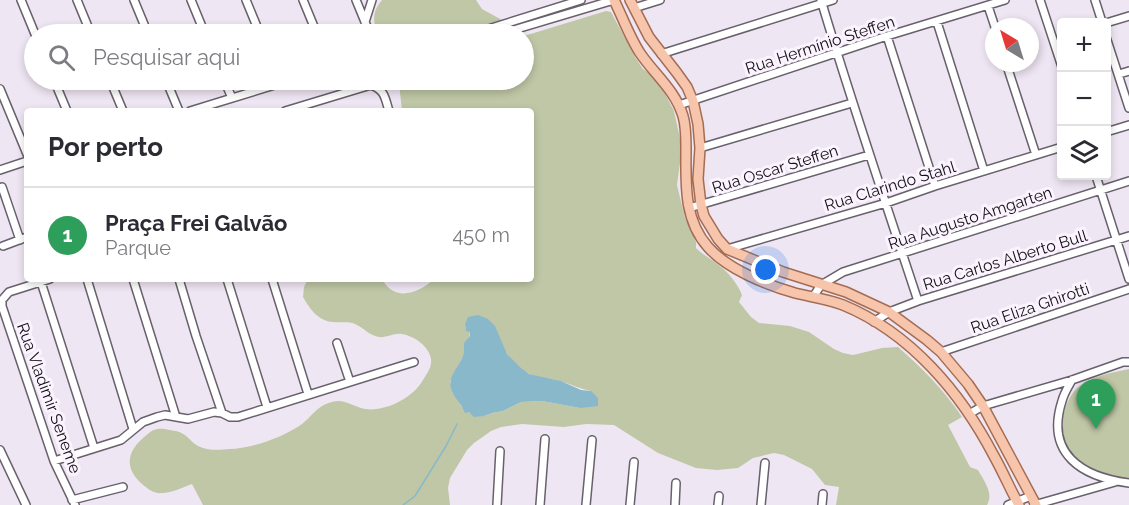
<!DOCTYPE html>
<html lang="pt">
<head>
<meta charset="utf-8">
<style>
	body { margin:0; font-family:Raleway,sans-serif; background:#f2f2f3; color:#2b2b33 }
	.controls { position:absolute; right:18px; top:18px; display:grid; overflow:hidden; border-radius:6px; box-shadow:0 3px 9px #0003 }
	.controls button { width:54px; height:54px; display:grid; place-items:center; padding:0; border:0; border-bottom:2px solid #e1e1e2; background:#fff; color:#2b2b33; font:30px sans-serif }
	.compass { position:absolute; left:985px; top:18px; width:54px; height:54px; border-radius:50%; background:#fff; box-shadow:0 3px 9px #0003; rotate:322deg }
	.you { position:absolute; left:766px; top:270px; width:21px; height:21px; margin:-15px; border:4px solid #fff; border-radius:50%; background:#1a73e8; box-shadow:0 0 0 9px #1a73e833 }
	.badge { display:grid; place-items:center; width:39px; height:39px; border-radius:50%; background:#0655a3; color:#fff; font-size:20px; font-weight:700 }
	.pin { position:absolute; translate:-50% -50px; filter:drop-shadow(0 2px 3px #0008) }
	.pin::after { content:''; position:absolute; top:32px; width:21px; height:18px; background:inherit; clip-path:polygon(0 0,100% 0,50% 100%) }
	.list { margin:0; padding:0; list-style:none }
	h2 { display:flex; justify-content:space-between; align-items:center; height:78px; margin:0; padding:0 24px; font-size:26px }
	h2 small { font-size:20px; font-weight:400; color:#7c7c81 }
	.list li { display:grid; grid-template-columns:39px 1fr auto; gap:18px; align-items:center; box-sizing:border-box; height:96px; padding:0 24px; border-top:2px solid #e1e1e2 }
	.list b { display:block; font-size:22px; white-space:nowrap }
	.list p { margin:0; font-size:20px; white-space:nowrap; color:#7c7c81 }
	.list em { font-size:20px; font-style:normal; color:#7c7c81 }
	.icon { flex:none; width:33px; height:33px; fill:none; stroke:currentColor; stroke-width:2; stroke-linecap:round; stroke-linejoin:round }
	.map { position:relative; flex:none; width:1129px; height:505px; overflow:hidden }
	.search { position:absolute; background:#fff; box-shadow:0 3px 9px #0003; left:24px; top:24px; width:510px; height:66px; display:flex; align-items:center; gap:15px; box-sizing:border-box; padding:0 21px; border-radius:33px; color:#7c7c81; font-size:22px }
	.panel { position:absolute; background:#fff; box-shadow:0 3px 9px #0003; left:24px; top:108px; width:510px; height:174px; border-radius:6px }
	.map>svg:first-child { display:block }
</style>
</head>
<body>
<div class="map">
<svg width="1129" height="505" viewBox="0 0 1129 505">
	<rect width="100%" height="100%" fill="#efe6f3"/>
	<path fill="#c0c7a6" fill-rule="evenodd" d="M382 0H476L482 9 502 20 448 34H377C373 20 372 12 382 0Z
		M606 11 611 12 635 57 643 69 652 75 660 84 674 111 681 143V155L677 185 685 218 696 242V248C701 253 706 256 712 260 725 269 736 280 742 295L739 302 751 317 759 323 790 326 809 332 834 349 843 353 853 355 882 348 898 347C922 368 944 390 962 417L948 425 970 467 978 470C984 481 994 493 987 505H836L839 487 825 485 812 469 784 455 774 453 753 458 738 468 717 470 696 468 658 453 614 425 586 424 564 427 522 424 501 427 491 431 474 443 467 450 450 478 448 488 450 505H203L192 484C183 487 172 493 162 493 154 494 148 489 142 484 125 469 126 453 143 438 146 436 150 431 154 430 161 427 169 430 176 431 188 434 189 441 198 446 207 451 220 450 229 449 251 449 284 437 302 424 310 418 316 408 326 404 343 396 350 406 365 409 385 412 413 398 423 380 427 373 432 368 431 359 429 346 414 336 402 334 394 333 386 338 379 337 370 336 364 328 355 324 348 321 341 323 333 322 318 321 310 309 303 297L304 287 308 279H382C394 302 418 294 434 279H531V111H402L399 83 402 80H524V36ZM487 319C501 332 498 342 508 355 524 378 536 375 560 381 571 384 580 389 591 391L580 408 542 401 521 402 503 411 492 413 484 416 468 412 461 406 450 382C457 366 469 349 470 332L466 330 465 324Z
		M1129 369V479C1118 478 1108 475 1097 471 1072 461 1062 451 1063 422 1063 411 1068 397 1077 388 1091 376 1111 373 1129 369Z"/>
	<path fill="#88b8ca" d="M478 315 488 319 495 326 507 354 521 368 529 374 561 381 581 390 591 391 598 398V406L580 408 542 401 521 402 503 411 492 413 484 416 474 417 469 412 465 413C462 404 453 397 451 388 447 376 462 364 464 352 464 352 464 344 464 343L470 336V332L466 331 465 324 468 317Z"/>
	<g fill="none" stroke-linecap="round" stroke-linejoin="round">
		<path stroke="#88b8ca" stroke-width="1.5" d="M403 505 415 496 446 446 457 424"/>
		<defs>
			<path id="minor" d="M21 0 35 34
				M77 0 91 34
				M134 0 148 34
				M191 0 205 34
				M246 0 260 34
				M303 0 317 34
				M356 0 370 34
				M821 0C851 101 885 201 918 301
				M1040 0 1062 67
				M1095 0 1102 22
				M988 6 995 27
				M634 8 660 0
				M365 22 372 0
				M937 22 984 171
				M1106 23 1129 16
				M472 34 581 0
				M500 34 614 0
				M887 36 935 186
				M1106 37 1129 108
				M661 54 833 0
				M1006 63 1036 155
				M1119 74 1129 71
				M54 80 67 111
				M110 80 123 111
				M166 80 179 111
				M224 80 232 98
				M0 89 27 154
				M679 105 887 36 1005 0
				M190 111 291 80
				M285 111 371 85C385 90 385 98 389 111
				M1106 132 1129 125
				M700 148 852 103
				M0 170 27 161
				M1096 176 1129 279
				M2 187 20 240
				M689 208 869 155
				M3 246 27 237
				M727 249 886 203 935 186 1062 147
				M87 279 133 429
				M133 279 176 417
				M179 279 196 336 222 413
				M227 279 267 407
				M272 279 308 394
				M41 282 94 448
				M813 297 821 285 843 272 1129 181
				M2 300V306L54 461 75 505
				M2 300 9 292 50 279
				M874 322 889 312 918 301 1129 236
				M337 343 350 382
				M941 352 1129 289
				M1072 380C1068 387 1064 393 1062 401 1045 454 1082 477 1129 483
				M969 414 983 406 1072 380 1123 362H1129
				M0 450 26 505
				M54 461 121 440 143 422 157 417 165 415 188 419 214 412 222 413 230 417H238L414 362
				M72 500 123 487
				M497 505 500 451
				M540 505 545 439
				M586 505 592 440
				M630 505 634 462
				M675 505 676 483
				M718 505 719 496
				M761 505 765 463
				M822 505 823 494
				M1008 505 1031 496
				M1034 505 1115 482"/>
			<path id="major" d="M614 0C622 16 630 38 640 53 655 75 675 90 683 116 686 126 686 137 686 148 686 182 683 219 708 247 727 269 767 285 795 293 811 297 828 299 843 305 911 333 961 393 994 456 1003 472 1010 489 1019 505
				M630 0 649 37 677 73 687 87 693 101 698 124 700 148 698 179 701 205 704 216 718 239 727 249 783 272 846 292 889 312 927 340 941 352 968 384 983 406 1036 505"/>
		</defs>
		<use href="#minor" stroke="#68606b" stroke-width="10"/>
		<use href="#major" stroke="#a46d53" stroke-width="12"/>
		<use href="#minor" stroke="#fff" stroke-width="7"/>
		<use href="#major" stroke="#f7c5ac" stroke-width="9"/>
	</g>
	<g text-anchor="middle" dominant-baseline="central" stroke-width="6" stroke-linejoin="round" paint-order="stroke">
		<g font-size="16" fill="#120f13" stroke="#fbf4ff">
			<text transform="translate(820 45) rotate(-18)">Rua Hermínio Steffen</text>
			<text transform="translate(775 169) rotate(-17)">Rua Oscar Steffen</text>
			<text transform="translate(890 186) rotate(-17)">Rua Clarindo Stahl</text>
			<text transform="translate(970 218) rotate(-18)">Rua Augusto Amgarten</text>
			<text transform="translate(1005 260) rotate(-17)">Rua Carlos Alberto Bull</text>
			<text transform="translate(1030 308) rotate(-19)">Rua Eliza Ghirotti</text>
			<text transform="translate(49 398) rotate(70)">Rua Vladimir Seneme</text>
		</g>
	</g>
</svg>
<div class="controls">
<button>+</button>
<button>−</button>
<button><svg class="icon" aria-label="layers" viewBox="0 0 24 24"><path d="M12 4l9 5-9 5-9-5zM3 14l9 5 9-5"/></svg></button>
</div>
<svg class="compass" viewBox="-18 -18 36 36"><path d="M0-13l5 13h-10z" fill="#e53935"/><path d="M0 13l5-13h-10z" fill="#7c7c81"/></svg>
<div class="you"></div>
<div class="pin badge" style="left:1096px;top:429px;background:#2e9e5b">1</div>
<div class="search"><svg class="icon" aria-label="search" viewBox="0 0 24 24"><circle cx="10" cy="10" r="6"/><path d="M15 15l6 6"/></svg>Pesquisar aqui</div>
<section class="panel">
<h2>Por perto<small></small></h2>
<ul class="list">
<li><span class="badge" style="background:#2e9e5b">1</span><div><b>Praça Frei Galvão</b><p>Parque</p></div><em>450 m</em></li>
</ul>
</section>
</div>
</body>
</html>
